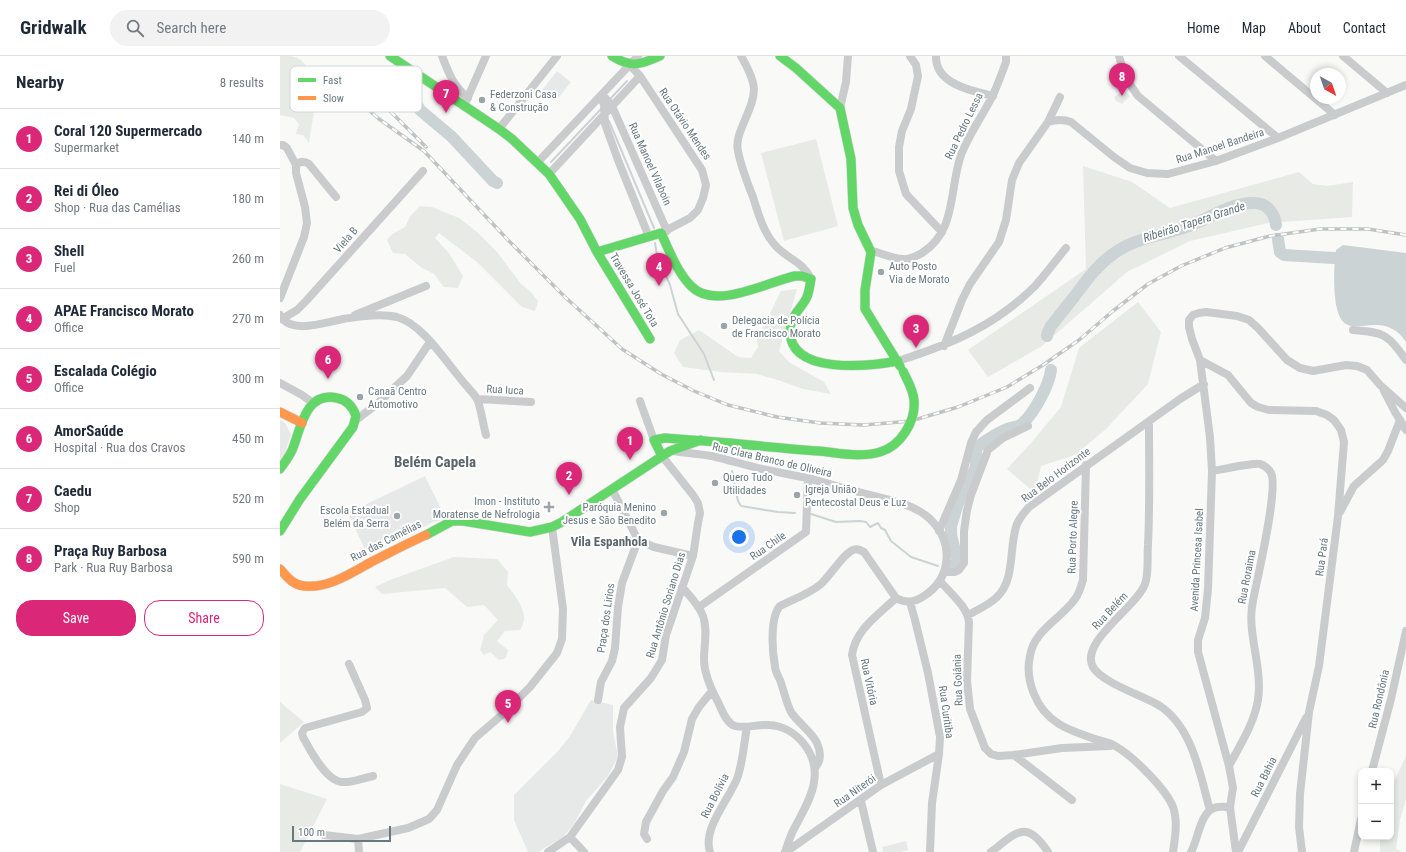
<!DOCTYPE html>
<html lang="en">
<head>
<meta charset="utf-8">
<style>
	body { margin:0; font-family:"Roboto Condensed",sans-serif; background:#f2f2f3; color:#1f2937 }
	.controls { position:absolute; right:12px; bottom:12px; display:grid; overflow:hidden; border-radius:8px; box-shadow:0 2px 6px #0003 }
	.controls button { width:36px; height:36px; display:grid; place-items:center; padding:0; border:0; border-bottom:1px solid #e0e1e3; background:#fff; color:#1f2937; font:20px sans-serif }
	.compass { position:absolute; left:1030px; top:12px; width:36px; height:36px; border-radius:50%; background:#fff; box-shadow:0 2px 6px #0003; rotate:140deg }
	.scale { position:absolute; left:12px; bottom:10px; width:99px; box-sizing:border-box; padding-left:4px; border:2px solid #67787f; border-top:0; font-size:11px; line-height:14px; white-space:nowrap; color:#67787f; -webkit-text-stroke:3px #fff; paint-order:stroke }
	.you { position:absolute; left:459px; top:481px; width:14px; height:14px; margin:-10px; border:3px solid #fff; border-radius:50%; background:#1a73e8; box-shadow:0 0 0 6px #1a73e833 }
	.badge { display:grid; place-items:center; width:26px; height:26px; border-radius:50%; background:#db2777; color:#fff; font-size:13px; font-weight:700 }
	.pin { position:absolute; translate:-50% -33px; filter:drop-shadow(0 1px 2px #0008) }
	.pin::after { content:''; position:absolute; top:21px; width:14px; height:12px; background:inherit; clip-path:polygon(0 0,100% 0,50% 100%) }
	.list { margin:0; padding:0; list-style:none }
	h2 { display:flex; justify-content:space-between; align-items:center; height:52px; margin:0; padding:0 16px; font-size:17px }
	h2 small { font-size:13px; font-weight:400; color:#747a83 }
	.list li { display:grid; grid-template-columns:26px 1fr auto; gap:12px; align-items:center; box-sizing:border-box; height:60px; padding:0 16px; border-top:1px solid #e0e1e3 }
	.list b { display:block; font-size:15px; white-space:nowrap }
	.list p { margin:0; font-size:13px; white-space:nowrap; color:#747a83 }
	.list em { font-size:13px; font-style:normal; color:#747a83 }
	.actions { display:flex; gap:8px; padding:12px 16px }
	.actions a { flex:1; padding:9px 0; border:1px solid #db2777; border-radius:16px; text-align:center; font-size:14px; color:#db2777 }
	.actions .main { background:#db2777; color:#fff }
	.icon { flex:none; width:22px; height:22px; fill:none; stroke:currentColor; stroke-width:2; stroke-linecap:round; stroke-linejoin:round }
	.map { position:relative; flex:none; width:1126px; height:796px; overflow:hidden }
	header { display:flex; align-items:center; gap:24px; box-sizing:border-box; height:56px; padding:0 20px; background:#fff; border-bottom:1px solid #e0e1e3 }
	header strong { font-size:19px }
	nav { display:flex; gap:22px; margin-inline-start:auto; font-size:14px }
	.search { width:280px; height:36px; background:#f2f2f3; display:flex; align-items:center; gap:10px; box-sizing:border-box; padding:0 14px; border-radius:22px; color:#747a83; font-size:15px }
	main { display:flex }
	aside { flex:1; background:#fff }
	.map>svg:first-child { display:block }
</style>
</head>
<body>
<header>
<strong>Gridwalk</strong>
<div class="search"><svg class="icon" aria-label="search" viewBox="0 0 24 24"><circle cx="10" cy="10" r="6"/><path d="M15 15l6 6"/></svg>Search here</div>
<nav><a>Home</a><a>Map</a><a>About</a><a>Contact</a></nav>
</header>
<main>
<aside>
<h2>Nearby<small>8 results</small></h2>
<ul class="list">
<li><span class="badge">1</span><div><b>Coral 120 Supermercado</b><p>Supermarket</p></div><em>140 m</em></li>
<li><span class="badge">2</span><div><b>Rei di Óleo</b><p>Shop · Rua das Camélias</p></div><em>180 m</em></li>
<li><span class="badge">3</span><div><b>Shell</b><p>Fuel</p></div><em>260 m</em></li>
<li><span class="badge">4</span><div><b>APAE Francisco Morato</b><p>Office</p></div><em>270 m</em></li>
<li><span class="badge">5</span><div><b>Escalada Colégio</b><p>Office</p></div><em>300 m</em></li>
<li><span class="badge">6</span><div><b>AmorSaúde</b><p>Hospital · Rua dos Cravos</p></div><em>450 m</em></li>
<li><span class="badge">7</span><div><b>Caedu</b><p>Shop</p></div><em>520 m</em></li>
<li><span class="badge">8</span><div><b>Praça Ruy Barbosa</b><p>Park · Rua Ruy Barbosa</p></div><em>590 m</em></li>
</ul>
<div class="actions"><a class="main">Save</a><a>Share</a></div>
</aside>
<div class="map">
<svg width="1126" height="796" viewBox="0 0 1126 796">
	<rect width="100%" height="100%" fill="#f9f9f8"/>
	<path fill="#e7e9e8" d="M277 15 291 26 276 45 262 34Z
		M0 364 5 367 11 378 5 397 0 406Z
		M145 420 166 463 153 466 121 484 107 486 106 490 88 500 68 457Z
		M311 644 333 649V675L338 701 328 720 306 745 294 768 283 781 258 796H248L234 764V739L279 694 290 680Z
		M626 785 628 794 620 796H603L602 791Z"/>
	<path fill="#e8eae6" d="M0 0C15 0 19 0 28 12 23 19 16 22 12 29L16 38 32 46 34 55 29 87 23 79 16 78 19 68 14 62 0 59Z
		M844 34 850 40 842 48 836 45 834 41Z
		M536 83 558 170 504 185 481 97Z
		M803 110 852 126 890 152 1019 116 1033 128 1047 130 1073 126 1072 161 988 167 910 185 847 216 762 290 708 321 688 294 806 213Z
		M140 150 152 151 179 162 197 176 217 196 241 228 251 236 258 245 255 255 242 251 197 206 159 177 155 182 169 197 183 220 178 232 164 231 154 218 142 212 125 198 113 197 107 184 111 179 125 171 131 159Z
		M517 233 499 295 509 306 544 326 551 338 523 333 495 323 477 318 441 316 403 311 394 297 400 284 419 274 458 301 471 302 478 291 477 284 501 235Z
		M858 246 881 276 868 328 826 373 795 399 761 410 755 437 727 413 751 387 781 351 799 292Z
		M174 501 217 503 228 516 227 529C234 538 245 552 244 564 243 567 242 571 240 574L225 575 217 585 228 594 226 602 219 604 210 596 204 599 200 594 204 579 218 564 204 549 187 551 165 532 102 538 95 531 110 524Z
		M0 646 24 666 0 687Z
		M1126 700V742L1120 764 1116 793 1122 796H1100V781H1111V732Z
		M0 728 47 743 20 796H0Z"/>
	<path fill="#cbd3d5" d="M1063 189 1126 197V286C1119 274 1107 268 1093 269 1085 269 1076 272 1068 269 1050 263 1054 209 1056 194Z"/>
	<g fill="none" stroke-linecap="round" stroke-linejoin="round">
		<path stroke="#cbd3d5" stroke-width="2" d="M330 43 347 25
			M329 65 374 172
			M271 106 322 52
			M375 187 377 199 390 229 398 258 424 298 434 324
			M452 415 458 445 461 450 498 456 515 457
			M531 458 556 466 580 465 586 466 590 471 598 467 601 472 605 474 611 485 631 501 658 510"/>
		<path stroke="#cbd3d5" stroke-width="12" d="M129 35 140 54 172 81 213 125 217 127
			M998 183 1000 196 1004 199 1070 203
			M767 280 768 276 771 270C779 260 787 250 794 241 806 225 816 210 833 198 856 181 883 180 909 170 930 162 952 146 975 147 987 147 995 158 996 169
			M671 511 676 507 677 503 671 479V470L678 447 696 411V392C705 385 716 378 727 373 732 371 738 371 742 368 754 357 769 330 771 314"/>
		<defs>
			<path id="fast" d="M110 0 219 73 232 83 269 118 300 163 317 196 370 283
				M332 0C351 12 360 9 380 0
				M500 0 516 12 560 52 571 103 573 152 578 169 591 196 585 234V253L620 310
				M317 196 381 177C389 194 397 216 411 230 435 255 487 226 515 220H522L531 223C530 229 529 236 527 241 522 252 510 260 510 274 509 320 590 310 618 305
				M382 400 374 384 385 382 450 387
				M0 413C5 406 10 400 13 392 21 371 26 335 57 342 67 344 73 351 76 360L73 371 20 443 0 475
				M146 479 172 465H183L250 476 272 471 282 466 390 395 421 384"/>
			<path id="slow" d="M0 356 22 367
				M0 513C7 521 13 529 24 530 48 533 73 516 93 505 111 496 128 487 146 479"/>
		</defs>
		<use href="#fast" stroke="#d4d5d5" stroke-width="10"/>
		<use href="#slow" stroke="#d4d5d5" stroke-width="10"/>
		<path stroke="#cacbcc" stroke-width="8" d="M162 0C169 18 173 29 188 42
			M461 0C480 33 476 37 462 71 459 78 456 87 458 95 461 111 467 126 473 141 478 157 483 175 494 188 506 203 522 204 531 223
			M630 0 636 9 638 20 631 53 622 75 619 91V115L626 138 662 176
			M656 0C655 28 692 35 713 40
			M839 0 845 21 858 40 936 105
			M899 0 998 82
			M985 0 1055 59
			M1063 0 1107 37
			M350 9 360 20 422 114 426 129 423 142 418 154 410 162 381 177
			M322 38 332 50 387 175
			M320 41 324 48 325 68 338 104 369 181
			M184 50 206 0
			M560 52 566 26 568 0
			M768 66C777 63 783 63 791 66L834 101 850 112 867 117 888 118 936 105 998 82 1126 29
			M219 73 277 0
			M0 89H3L7 92 16 109V117L25 151 27 167 24 181 0 242
			M257 107 358 0
			M16 109C20 105 24 105 29 108L56 141
			M269 118 360 20
			M590 194C600 197 611 202 622 203 629 204 635 201 642 197 677 175 669 133 681 99 689 78 703 59 713 39 718 28 722 17 726 6V0
			M0 259C11 281 51 264 69 262 82 260 104 258 117 261 142 268 164 303 180 322 185 329 193 336 197 343 201 351 203 369 206 379
			M75 259 146 230
			M2 263 17 254 26 245 143 115
			M1073 274C1105 276 1108 279 1126 304
			M664 290 682 244 690 228 719 186 726 164 732 124 739 107 768 66 780 41
			M920 304 948 319 971 347 978 351 989 354 1036 355 1047 359 1054 364 1061 374 1064 386 1058 460 1039 610 1029 656 1020 738 1019 771 1022 796
			M618 305C671 288 715 270 755 230 766 218 776 204 786 192
			M0 327 22 339 33 347
			M1104 335 1115 356 1126 374
			M197 343 251 346
			M360 345 374 384
			M76 364 97 348 127 320 150 286
			M869 366C869 407 870 448 868 489 867 500 869 518 865 528 857 551 799 586 813 611 822 627 864 640 880 650 913 672 920 719 930 754
			M393 395C406 397 419 398 432 400 449 404 465 409 482 413 497 416 512 419 527 422 544 426 562 432 579 436 602 443 632 446 650 463 674 486 672 522 644 540 634 547 625 547 616 542L584 496C580 494 577 492 573 494 563 498 550 520 541 528 529 538 514 543 500 550 490 561 492 595 495 610 495 615 498 620 500 624 504 635 506 646 511 656 518 667 531 675 537 687 541 696 541 705 535 712
			M806 409 803 524C801 531 799 538 795 543 781 563 754 574 750 600 747 613 749 626 754 638 765 666 788 674 815 683 821 685 829 686 835 690 852 699 886 733 893 751 898 765 895 782 893 796
			M932 415C941 414 974 406 980 408 984 409 989 413 991 417 999 432 977 523 973 545 966 576 983 610 978 644 974 668 960 689 949 710
			M332 433 358 484 374 491 413 500
			M1060 456 1074 430 1103 404 1108 395 1120 364
			M659 475 681 424 691 387 696 376 707 364 750 332
			M665 516H675L679 514 684 507V475L687 454 691 439 708 394 723 382 748 370
			M660 525C671 538 687 550 689 566L687 625 690 653 705 692 711 698 718 700 734 699 782 692 830 690
			M402 531C410 540 419 549 423 560 428 574 424 589 424 603 424 618 431 633 438 646 442 654 446 667 455 670 466 673 478 668 489 669 516 670 539 698 534 726 532 742 521 759 514 773 510 780 508 788 505 796
			M630 546 635 564 648 617 660 681 659 698 652 747 650 796
			M419 551 526 476 528 422
			M688 559C697 554 709 549 717 541 735 524 729 494 736 471 738 463 744 457 749 451L900 343 924 328
			M69 608 85 644 87 652 82 656 25 672 22 677 23 681C30 694 46 725 62 726 72 727 83 722 93 720
			M318 644 321 626 332 605 335 592 338 551 342 527 358 484
			M734 699 792 744
			M1092 715 1111 643 1126 575
			M601 729 572 599C575 574 598 559 616 542
			M581 745 593 796
			M44 779 78 783
			M290 781 304 796
			M367 783 364 778 366 766 383 735 393 721 404 696 412 663 419 651 432 635
			M79 796 78 783 128 772 149 763 157 754 177 709 195 682 223 658 250 631 277 597 282 583 283 553 272 471
			M268 796 290 781 338 714 342 701 340 671 344 652 371 622 382 604 386 579 413 500 418 467 420 457 418 447 413 439 382 400
			M430 796C422 772 450 743 458 720 463 704 464 687 467 671
			M506 796 601 729 659 698
			M711 796C737 776 746 763 768 796
			M911 796C918 784 920 757 934 752 939 750 945 751 950 751
			M956 796 950 751 953 732 949 710 918 596V584L925 562 928 533 932 415 930 381 920 304 912 283 909 271V264L913 259 919 257 926 256 957 260 969 264 978 272 1007 304 1020 312 1033 315 1066 309 1077 310 1087 314 1100 329 1126 352
			M958 796 1026 662
			M1074 796 1081 763"/>
		<use href="#fast" stroke="#63d668" stroke-width="9"/>
		<use href="#slow" stroke="#ff974d" stroke-width="9"/>
		<defs>
			<path id="rail" d="M94 39 146 91
				M84 50 99 63 144 95 228 184 285 241 342 293 381 318 414 335 448 349 497 361 540 367 584 369 631 365 678 351 727 331 763 309 799 284 833 255 868 228 901 210 945 192 990 180 1040 173H1088L1126 179"/>
		</defs>
		<use href="#rail" stroke="#c0c2c3" stroke-width="3.5"/>
		<use href="#rail" stroke="#fff" stroke-width="2" stroke-dasharray="6" stroke-linecap="butt"/>
		<defs>
			<path id="fast-bridge" d="M450 387C480 390 509 393 539 395 559 397 580 402 600 396 621 390 636 365 634 344 633 333 627 324 623 315"/>
		</defs>
		<use href="#fast-bridge" stroke="#d4d5d5" stroke-width="10" stroke-linecap="butt"/>
		<use href="#fast-bridge" stroke="#63d668" stroke-width="9"/>
	</g>
	<g fill="#9aa5a9" stroke="#fff" stroke-width="1.5">
		<circle cx="202" cy="44" r="4"/>
		<circle cx="601" cy="216" r="4"/>
		<circle cx="444" cy="270" r="4"/>
		<circle cx="80" cy="341" r="4"/>
		<circle cx="435" cy="427" r="4"/>
		<circle cx="517" cy="439" r="4"/>
		<path d="M267 445h4v4h4v4h-4v4h-4v-4h-4v-4h4z"/>
		<circle cx="384" cy="457" r="4"/>
		<circle cx="117" cy="460" r="4"/>
	</g>
	<g text-anchor="middle" dominant-baseline="central" stroke-width="4" stroke-linejoin="round" paint-order="stroke">
		<g font-size="11" fill="#67787f" stroke="#fff" text-anchor="start">
			<text x="210" y="38">Federzoni Casa<tspan x="210" dy="13">&amp; Construção</tspan></text>
			<text x="609" y="210">Auto Posto<tspan x="609" dy="13">Via de Morato</tspan></text>
			<text x="452" y="264">Delegacia de Polícia<tspan x="452" dy="13">de Francisco Morato</tspan></text>
			<text x="88" y="335">Canaã Centro<tspan x="88" dy="13">Automotivo</tspan></text>
			<text x="443" y="421">Quero Tudo<tspan x="443" dy="13">Utilidades</tspan></text>
			<text x="525" y="433">Igreja União<tspan x="525" dy="13">Pentecostal Deus e Luz</tspan></text>
			<text x="260" y="445" text-anchor="end">Imon - Instituto<tspan x="260" dy="13">Moratense de Nefrologia</tspan></text>
			<text x="376" y="451" text-anchor="end">Paróquia Menino<tspan x="376" dy="13">Jesus e São Benedito</tspan></text>
			<text x="109" y="454" text-anchor="end">Escola Estadual<tspan x="109" dy="13">Belém da Serra</tspan></text>
		</g>
		<g font-size="11" fill="#67787f" stroke="#fff">
			<text transform="translate(405 68) rotate(56)">Rua Otávio Mendes</text>
			<text transform="translate(684 70) rotate(-64)">Rua Pedro Lessa</text>
			<text transform="translate(940 90) rotate(-18)">Rua Manoel Bandeira</text>
			<text transform="translate(370 108) rotate(66)">Rua Manoel Vilaboin</text>
			<text transform="translate(66 184) rotate(-49)">Viela B</text>
			<text transform="translate(354 234) rotate(59)">Travessa José Tota</text>
			<text transform="translate(225 334) rotate(3)">Rua Iuca</text>
			<text transform="translate(492 404) rotate(13)">Rua Clara Branco de Oliveira</text>
			<text transform="translate(776 419) rotate(-37)">Rua Belo Horizonte</text>
			<text transform="translate(793 481) rotate(-88)">Rua Porto Alegre</text>
			<text transform="translate(106 485) rotate(-27)">Rua das Camélias</text>
			<text transform="translate(488 490) rotate(-35)">Rua Chile</text>
			<text transform="translate(1042 501) rotate(-83)">Rua Pará</text>
			<text transform="translate(917 504) rotate(-87)">Avenida Princesa Isabel</text>
			<text transform="translate(967 521) rotate(-79)">Rua Roraima</text>
			<text transform="translate(386 549) rotate(-73)">Rua Antônio Soriano Dias</text>
			<text transform="translate(830 555) rotate(-47)">Rua Belém</text>
			<text transform="translate(326 562) rotate(-82)">Praça dos Lirios</text>
			<text transform="translate(678 624) rotate(-92)">Rua Goiânia</text>
			<text transform="translate(589 626) rotate(78)">Rua Vitória</text>
			<text transform="translate(1099 643) rotate(-77)">Rua Rondônia</text>
			<text transform="translate(666 656) rotate(82)">Rua Curitiba</text>
			<text transform="translate(984 721) rotate(-63)">Rua Bahia</text>
			<text transform="translate(575 735) rotate(-35)">Rua Niterói</text>
			<text transform="translate(435 740) rotate(-63)">Rua Bolívia</text>
		</g>
		<g font-size="12" font-style="italic" fill="#627679" stroke="#fff">
			<text transform="translate(914 166) rotate(-18)">Ribeirão Tapera Grande</text>
		</g>
		<g font-size="13" font-weight="bold" fill="#59656b" stroke="#fff">
			<text x="329" y="485">Vila Espanhola</text>
		</g>
		<g font-size="15" font-weight="bold" fill="#59656b" stroke="#fff">
			<text x="155" y="406">Belém Capela</text>
		</g>
	</g>
	<rect x="10" y="10" width="132" height="46" rx="6" fill="#fff" stroke="#d1d6d9" stroke-width="1"/>
	<rect x="18" y="22" width="18" height="4" fill="#63d668"/>
	<rect x="18" y="40" width="18" height="4" fill="#ff974d"/>
	<g font-size="11" fill="#67787f">
		<text x="43" y="28">Fast</text>
		<text x="43" y="46">Slow</text>
	</g>
</svg>
<div class="controls">
<button>+</button>
<button>−</button>
</div>
<svg class="compass" viewBox="-18 -18 36 36"><path d="M0-13l5 13h-10z" fill="#e53935"/><path d="M0 13l5-13h-10z" fill="#747a83"/></svg>
<div class="scale">100 m</div>
<div class="you"></div>
<div class="pin badge" style="left:350px;top:404px">1</div>
<div class="pin badge" style="left:289px;top:439px">2</div>
<div class="pin badge" style="left:636px;top:292px">3</div>
<div class="pin badge" style="left:379px;top:230px">4</div>
<div class="pin badge" style="left:228px;top:667px">5</div>
<div class="pin badge" style="left:48px;top:323px">6</div>
<div class="pin badge" style="left:166px;top:57px">7</div>
<div class="pin badge" style="left:842px;top:40px">8</div>
</div>
</main>
</body>
</html>
